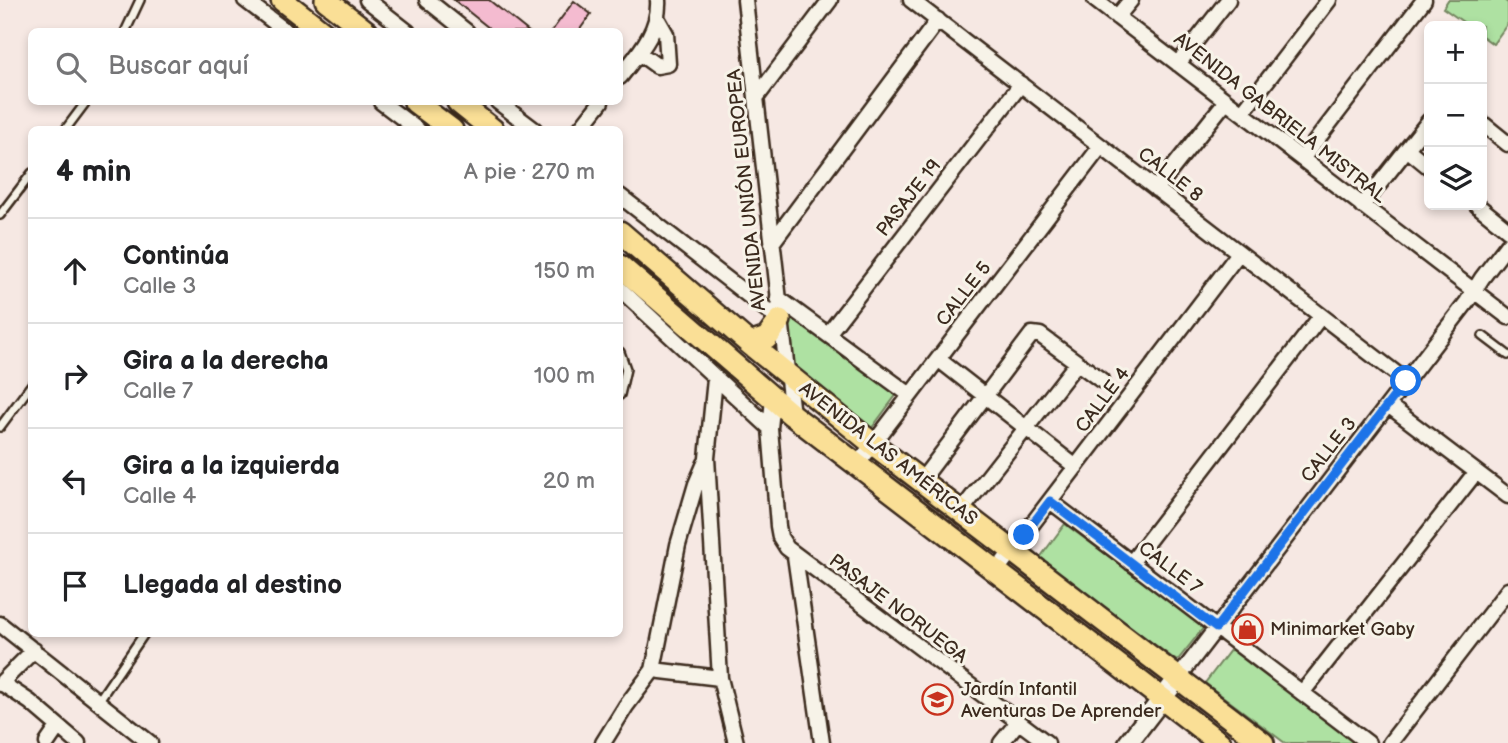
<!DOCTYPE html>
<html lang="es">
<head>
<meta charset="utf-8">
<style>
	body { margin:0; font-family:"Balsamiq Sans",sans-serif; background:#f2f2f2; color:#202124 }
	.controls { position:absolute; right:21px; top:21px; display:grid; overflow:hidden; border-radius:10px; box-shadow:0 4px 10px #0003 }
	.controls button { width:63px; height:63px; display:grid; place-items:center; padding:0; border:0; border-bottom:2px solid #e0e0e0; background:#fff; color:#202124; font:35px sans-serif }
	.stop { position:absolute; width:21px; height:21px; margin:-16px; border:5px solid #1a73e8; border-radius:50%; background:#fff }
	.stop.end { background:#1a73e8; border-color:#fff; box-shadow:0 2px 7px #0008 }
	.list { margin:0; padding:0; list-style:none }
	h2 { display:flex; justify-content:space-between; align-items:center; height:91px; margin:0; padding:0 28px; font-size:30px }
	h2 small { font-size:23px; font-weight:400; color:#757577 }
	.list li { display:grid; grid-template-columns:46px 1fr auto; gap:21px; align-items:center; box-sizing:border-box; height:105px; padding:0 28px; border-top:2px solid #e0e0e0 }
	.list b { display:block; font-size:26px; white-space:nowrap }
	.list p { margin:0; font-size:23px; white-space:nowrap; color:#757577 }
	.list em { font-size:23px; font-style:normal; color:#757577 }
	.icon { flex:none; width:38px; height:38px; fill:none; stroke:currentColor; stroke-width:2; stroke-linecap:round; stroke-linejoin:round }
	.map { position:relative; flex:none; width:1508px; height:743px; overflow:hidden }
	.search { position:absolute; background:#fff; box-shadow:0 4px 10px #0003; left:28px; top:28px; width:595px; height:77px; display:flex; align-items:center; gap:18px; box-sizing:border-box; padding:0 24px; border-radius:10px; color:#757577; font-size:26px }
	.panel { position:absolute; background:#fff; box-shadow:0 4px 10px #0003; left:28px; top:126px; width:595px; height:511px; border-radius:10px }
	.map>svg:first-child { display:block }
</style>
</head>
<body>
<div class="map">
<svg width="1508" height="743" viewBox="0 0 1508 743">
	<rect width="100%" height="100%" fill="#f6e8e3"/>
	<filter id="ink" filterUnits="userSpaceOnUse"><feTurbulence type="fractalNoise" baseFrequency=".0143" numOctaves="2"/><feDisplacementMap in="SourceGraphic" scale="14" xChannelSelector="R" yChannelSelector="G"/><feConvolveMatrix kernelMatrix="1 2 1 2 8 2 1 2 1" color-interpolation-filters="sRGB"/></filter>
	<g filter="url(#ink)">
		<path fill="#aee1a2" stroke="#748660" stroke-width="2" d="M1448 0H1504L1508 3V23L1493 44 1482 36V26H1469L1443 8Z
			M784 308 897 394 871 429 793 370Z
			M1065 524 1204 627 1177 661 1039 559Z
			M1231 649 1358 743H1285L1205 683Z"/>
		<path fill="#f4bbd0" stroke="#3b2a1e" stroke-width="2" d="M454 0H489L529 32H494Z
			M574 1 591 14 578 32H551Z"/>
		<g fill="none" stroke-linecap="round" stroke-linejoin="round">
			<defs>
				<path id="service" d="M125 32 140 0
					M65 130 86 102
					M0 215 32 173
					M1483 336 1508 355
					M620 352 626 369 620 395
					M0 427 32 384
					M99 700 144 634"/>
				<path id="minor" d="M245 0 287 32
					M367 0 408 32
					M427 0 467 32
					M745 0 792 415
					M911 0 1406 381
					M1095 0 1508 317
					M1117 17 1131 0
					M639 53 657 66 668 64 666 34 657 18
					M1178 64 1228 0
					M620 77C638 54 660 31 658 0
					M756 98 830 0
					M381 102 418 130
					M498 102 535 130
					M1242 113 1329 0
					M1482 123 1508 144
					M579 130 601 102
					M1407 149 1429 167
					M1302 159 1424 0
					M1156 189 1226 101
					M620 196 780 320
					M1477 205 1508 230
					M1362 206 1429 121
					M772 243 938 20
					M620 289 770 428
					M778 298 910 395
					M828 334 1021 84
					M938 359 1076 467
					M715 379 707 458 720 678 736 743
					M773 399 770 428 778 526 780 537 787 548 1047 743
					M1388 405 1508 496
					M857 465 1101 146
					M921 481 1032 334 1040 335 1101 380
					M1050 501 1368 743
					M961 511 1077 363
					M795 556 822 743
					M1131 563 1321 316
					M997 570 1239 253
					M0 624 150 743
					M653 670 720 678
					M1178 678 1467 302 1482 278 1508 244
					M0 684 34 650
					M3 684 30 702 78 743
					M1302 693 1476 472
					M47 743 58 727
					M603 743 626 706 653 670 678 545 696 484 705 463
					M1001 743 1018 722
					M1390 743 1508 590"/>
				<path id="tertiary" d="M1128 743 1178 678"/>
				<path id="primary" d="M282 0 323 32
					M326 0 367 32
					M415 102 452 130
					M458 102 493 130
					M620 232 750 344 873 444 1263 743
					M620 266 792 415 1220 743
					M750 344 767 338 780 320"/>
			</defs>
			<use href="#service" stroke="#3b2a1e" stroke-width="12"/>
			<use href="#minor" stroke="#3b2a1e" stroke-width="19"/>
			<use href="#tertiary" stroke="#3b2a1e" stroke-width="23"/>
			<use href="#primary" stroke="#3b2a1e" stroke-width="26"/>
			<use href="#service" stroke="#f7f3e8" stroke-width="7"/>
			<use href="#minor" stroke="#f7f3e8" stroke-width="14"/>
			<use href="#tertiary" stroke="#f7f3e8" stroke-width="18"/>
			<use href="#primary" stroke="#fadf96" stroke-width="21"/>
		</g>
	</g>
	<g fill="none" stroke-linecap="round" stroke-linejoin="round" filter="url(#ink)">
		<path stroke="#1a73e8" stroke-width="9" d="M1024 535 1050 501 1216 628 1406 381"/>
	</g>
	<defs>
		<symbol id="shop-ring" viewBox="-11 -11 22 22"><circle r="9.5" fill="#f7f3e8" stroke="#c8321e" stroke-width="1.5"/><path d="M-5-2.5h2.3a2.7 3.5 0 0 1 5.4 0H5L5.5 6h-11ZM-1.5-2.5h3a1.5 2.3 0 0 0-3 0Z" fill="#c8321e"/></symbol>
		<symbol id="school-ring" viewBox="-11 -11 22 22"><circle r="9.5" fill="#f7f3e8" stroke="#c8321e" stroke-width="1.5"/><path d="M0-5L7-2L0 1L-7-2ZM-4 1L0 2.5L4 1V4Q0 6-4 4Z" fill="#c8321e"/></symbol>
	</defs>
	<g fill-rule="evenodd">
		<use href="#shop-ring" x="1230" y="612" width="35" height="35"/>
		<use href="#school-ring" x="920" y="682" width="35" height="35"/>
	</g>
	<g text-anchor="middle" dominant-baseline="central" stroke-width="6" stroke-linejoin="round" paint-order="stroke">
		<g font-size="19" fill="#3b2a1e" stroke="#f7f3e8">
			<text transform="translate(1280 118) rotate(38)">AVENIDA GABRIELA MISTRAL</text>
			<text transform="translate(1170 175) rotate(38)">CALLE 8</text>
			<text transform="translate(747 190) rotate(-96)">AVENIDA UNIÓN EUROPEA</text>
			<text transform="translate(909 198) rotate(-52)">PASAJE 19</text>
			<text transform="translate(964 294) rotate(-52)">CALLE 5</text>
			<text transform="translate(1103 400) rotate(-53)">CALLE 4</text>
			<text transform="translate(1329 450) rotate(-52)">CALLE 3</text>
			<text transform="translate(888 454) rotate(38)">AVENIDA LAS AMÉRICAS</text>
			<text transform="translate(1170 568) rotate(37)">CALLE 7</text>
			<text transform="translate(898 609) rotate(37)">PASAJE NORUEGA</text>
		</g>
		<g font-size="19" fill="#3b2a1e" stroke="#f7f3e8" text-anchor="start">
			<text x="1270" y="629">Minimarket Gaby</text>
			<text x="961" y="689">Jardín Infantil<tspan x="961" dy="22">Aventuras De Aprender</tspan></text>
		</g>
	</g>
</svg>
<div class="controls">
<button>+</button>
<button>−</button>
<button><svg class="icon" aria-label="layers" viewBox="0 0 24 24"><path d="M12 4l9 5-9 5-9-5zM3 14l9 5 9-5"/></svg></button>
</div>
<div class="stop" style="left:1406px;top:381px"></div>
<div class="stop end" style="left:1024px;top:535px"></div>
<div class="search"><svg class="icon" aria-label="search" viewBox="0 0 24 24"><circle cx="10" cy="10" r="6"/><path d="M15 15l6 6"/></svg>Buscar aquí</div>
<section class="panel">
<h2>4 min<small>A pie · 270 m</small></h2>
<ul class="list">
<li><svg class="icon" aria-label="ahead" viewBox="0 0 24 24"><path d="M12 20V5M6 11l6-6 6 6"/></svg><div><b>Continúa</b><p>Calle 3</p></div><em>150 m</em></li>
<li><svg class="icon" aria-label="right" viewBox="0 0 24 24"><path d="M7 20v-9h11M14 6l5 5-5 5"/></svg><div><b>Gira a la derecha</b><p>Calle 7</p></div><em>100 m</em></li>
<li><svg class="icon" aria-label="left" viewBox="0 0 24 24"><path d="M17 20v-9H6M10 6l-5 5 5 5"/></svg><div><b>Gira a la izquierda</b><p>Calle 4</p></div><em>20 m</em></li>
<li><svg class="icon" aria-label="arrive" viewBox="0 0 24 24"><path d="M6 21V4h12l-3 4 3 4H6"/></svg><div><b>Llegada al destino</b></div></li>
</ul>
</section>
</div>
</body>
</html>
